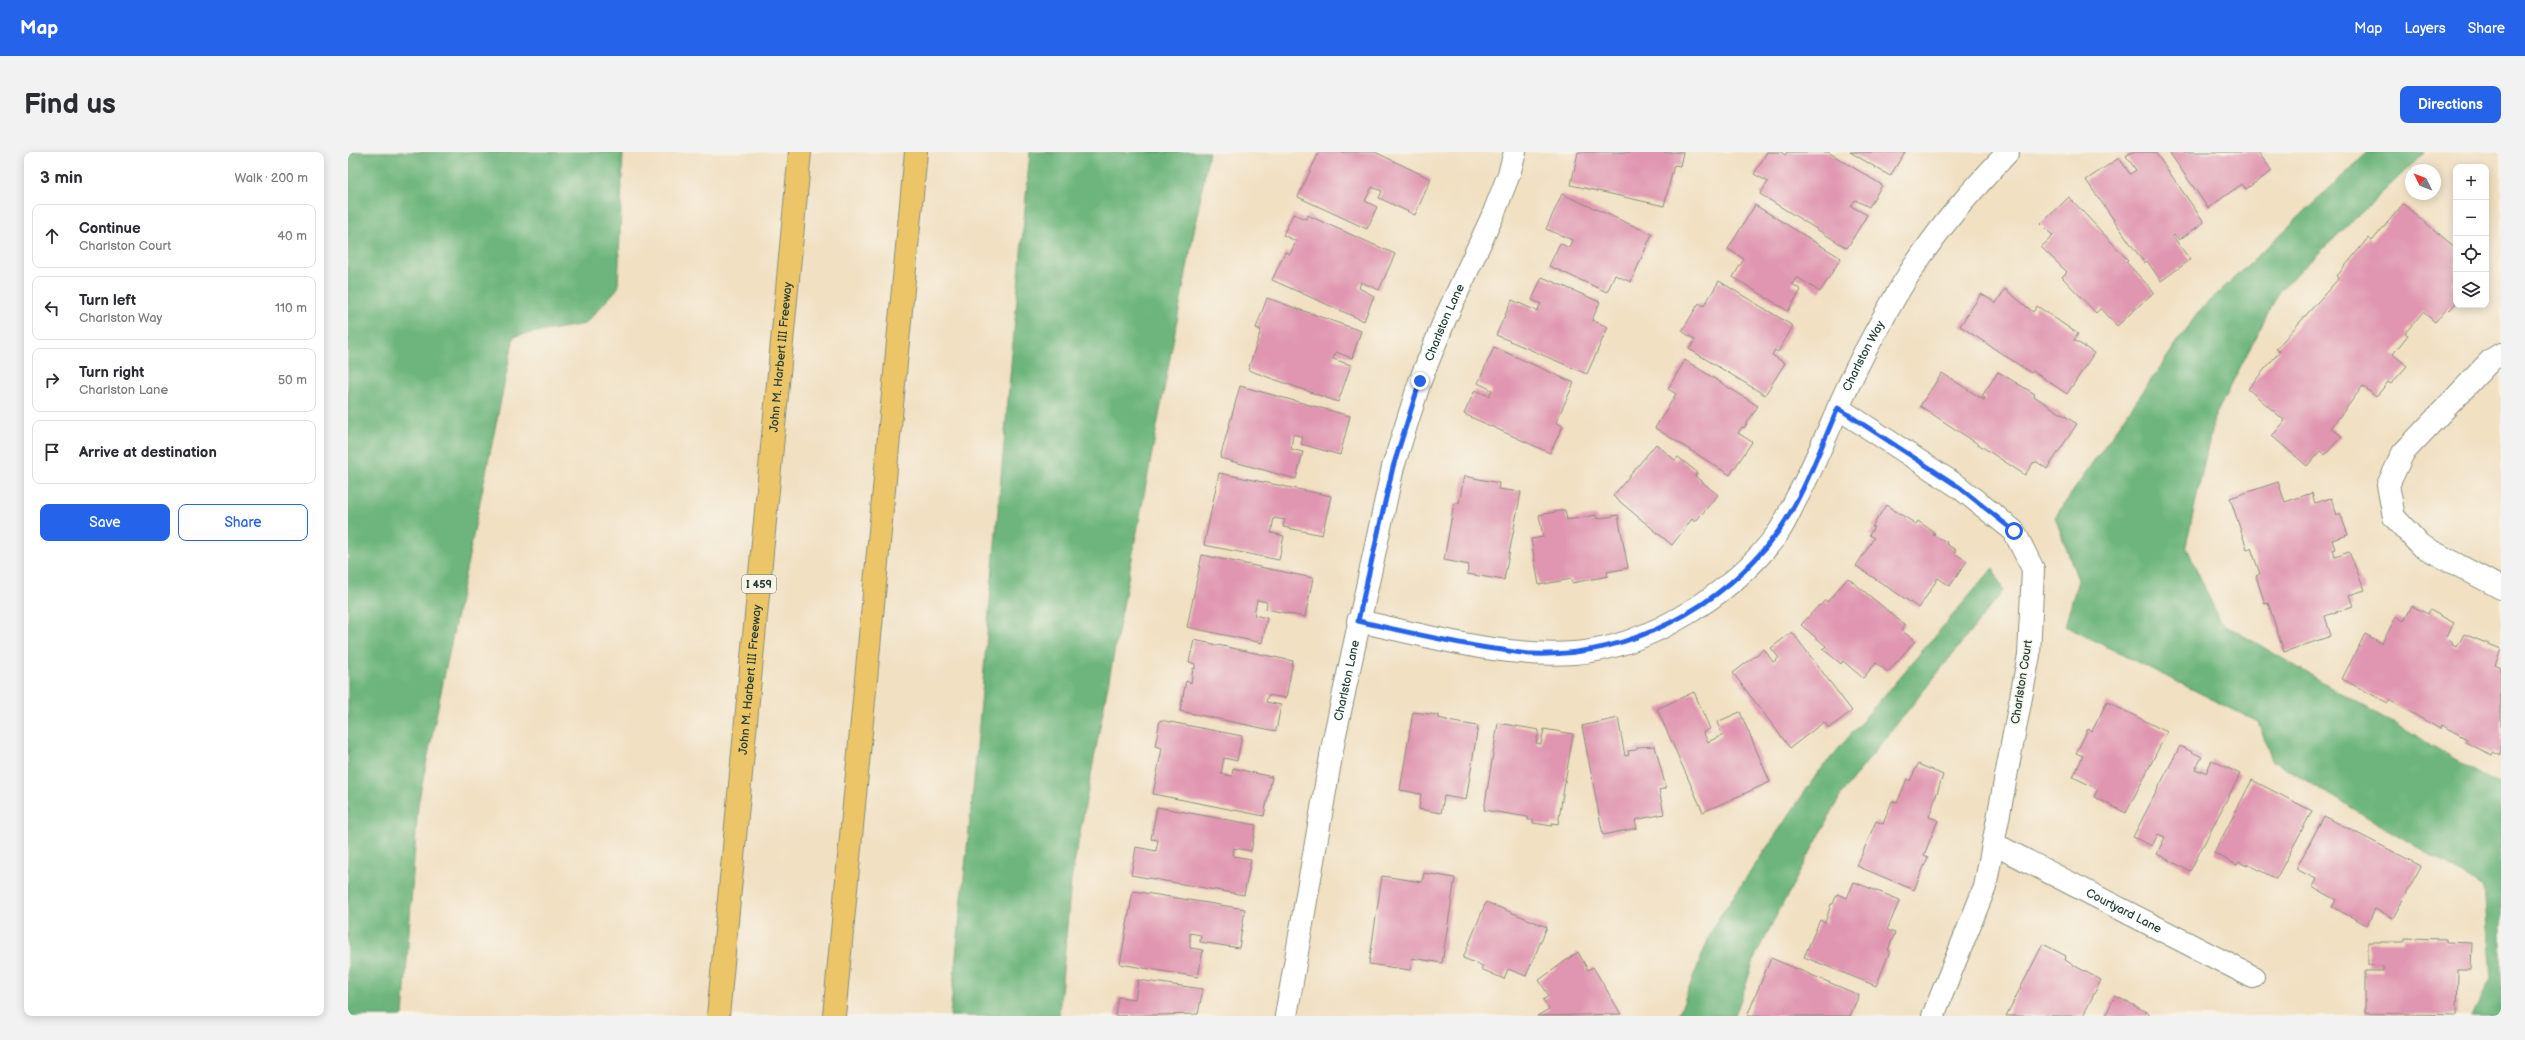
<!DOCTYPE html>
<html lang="en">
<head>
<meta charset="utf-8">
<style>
	body { margin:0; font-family:"Balsamiq Sans",sans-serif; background:#f2f2f3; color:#2b2b33 }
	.controls { position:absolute; right:12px; top:12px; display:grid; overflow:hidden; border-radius:8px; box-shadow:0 2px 10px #0003 }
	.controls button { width:36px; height:36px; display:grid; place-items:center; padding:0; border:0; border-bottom:1px solid #e1e1e2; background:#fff; color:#2b2b33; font:20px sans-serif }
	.compass { position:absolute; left:2057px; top:12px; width:36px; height:36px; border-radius:50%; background:#fff; box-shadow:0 2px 10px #0003; rotate:313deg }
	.stop { position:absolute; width:12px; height:12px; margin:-9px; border:3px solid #2563eb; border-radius:50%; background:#fff }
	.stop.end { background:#2563eb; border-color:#fff; box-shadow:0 1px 4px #0008 }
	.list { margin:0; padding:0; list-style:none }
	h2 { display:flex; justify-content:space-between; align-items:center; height:52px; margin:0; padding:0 16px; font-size:17px }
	h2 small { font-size:13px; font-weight:400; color:#7c7c81 }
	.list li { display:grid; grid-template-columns:26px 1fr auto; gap:12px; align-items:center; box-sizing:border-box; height:64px; margin:0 8px 8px; padding:0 8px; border:1px solid #e1e1e2; border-radius:8px }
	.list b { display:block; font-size:15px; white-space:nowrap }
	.list p { margin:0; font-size:13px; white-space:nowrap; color:#7c7c81 }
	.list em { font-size:13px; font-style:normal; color:#7c7c81 }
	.actions { display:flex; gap:8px; padding:12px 16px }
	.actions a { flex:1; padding:9px 0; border:1px solid #2563eb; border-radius:8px; text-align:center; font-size:14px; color:#2563eb }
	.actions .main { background:#2563eb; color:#fff }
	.icon { flex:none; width:22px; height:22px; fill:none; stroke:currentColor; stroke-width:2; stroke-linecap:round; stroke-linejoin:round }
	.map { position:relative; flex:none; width:2153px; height:864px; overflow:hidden; border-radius:8px }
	header { display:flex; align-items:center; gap:24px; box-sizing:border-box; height:56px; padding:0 20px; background:#2563eb; color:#fff }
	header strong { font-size:19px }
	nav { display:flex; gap:22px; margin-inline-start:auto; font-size:14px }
	.intro { display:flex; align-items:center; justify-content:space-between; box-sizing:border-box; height:96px; padding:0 24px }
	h1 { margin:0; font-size:28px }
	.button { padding:10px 18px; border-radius:8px; background:#2563eb; color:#fff; font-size:14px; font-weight:700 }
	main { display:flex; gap:24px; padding:0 24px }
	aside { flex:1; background:#fff; border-radius:8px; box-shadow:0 2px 10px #0003 }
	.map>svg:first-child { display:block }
</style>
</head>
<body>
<header>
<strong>Map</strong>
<nav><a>Map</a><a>Layers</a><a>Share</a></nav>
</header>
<div class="intro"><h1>Find us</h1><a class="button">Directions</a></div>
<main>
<aside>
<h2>3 min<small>Walk · 200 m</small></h2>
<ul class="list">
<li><svg class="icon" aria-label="ahead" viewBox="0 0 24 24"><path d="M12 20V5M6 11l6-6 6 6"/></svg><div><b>Continue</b><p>Charlston Court</p></div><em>40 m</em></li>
<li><svg class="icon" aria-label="left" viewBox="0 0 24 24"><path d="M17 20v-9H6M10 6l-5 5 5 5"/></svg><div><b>Turn left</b><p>Charlston Way</p></div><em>110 m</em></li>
<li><svg class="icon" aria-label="right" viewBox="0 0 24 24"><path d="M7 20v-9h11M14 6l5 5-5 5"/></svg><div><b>Turn right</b><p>Charlston Lane</p></div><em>50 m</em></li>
<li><svg class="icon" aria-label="arrive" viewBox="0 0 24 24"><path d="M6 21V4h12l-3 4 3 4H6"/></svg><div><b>Arrive at destination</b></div></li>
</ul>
<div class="actions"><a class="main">Save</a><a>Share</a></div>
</aside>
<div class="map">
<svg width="2153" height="864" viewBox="0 0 2153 864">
	<rect width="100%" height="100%" fill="#f7f3e8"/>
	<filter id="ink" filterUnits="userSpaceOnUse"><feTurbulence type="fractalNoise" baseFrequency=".025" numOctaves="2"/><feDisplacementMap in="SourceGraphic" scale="8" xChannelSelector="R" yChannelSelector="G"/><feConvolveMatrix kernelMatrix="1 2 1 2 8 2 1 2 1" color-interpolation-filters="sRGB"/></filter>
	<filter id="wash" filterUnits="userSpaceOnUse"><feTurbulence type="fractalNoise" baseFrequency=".012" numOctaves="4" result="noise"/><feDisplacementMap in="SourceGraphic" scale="16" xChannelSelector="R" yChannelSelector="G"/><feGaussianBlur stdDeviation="0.9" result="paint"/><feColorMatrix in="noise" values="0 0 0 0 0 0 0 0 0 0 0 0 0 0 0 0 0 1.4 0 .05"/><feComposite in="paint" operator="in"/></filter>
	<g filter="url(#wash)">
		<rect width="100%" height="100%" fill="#f1e0c2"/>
		<path fill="#6db57b" stroke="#467958" d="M0 0H275L270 136 237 172 166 184 70 652 55 864H0Z
			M682 0H861L723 728 711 864H602L627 618Z
			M2020 0H2077L1932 138 1866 266 1838 394 1872 470 2153 634V864H2124L2143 827 2136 735 1924 608 1910 570 1717 474 1730 428 1707 365 1852 158Z
			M1645 416 1655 439 1494 641 1409 800 1387 864H1330L1366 773 1469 622Z"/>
		<g id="blocks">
			<path fill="#e095b0" d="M971 0H1027L1083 27 1067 63 1031 46 1034 39 1024 35 1017 49 1029 55 1019 77 950 45Z
				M1230 0H1335L1332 14 1326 13 1316 54 1223 33Z
				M1419 0H1433L1437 3 1439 0H1480L1534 33 1521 55 1507 48 1503 54 1519 63 1499 96 1412 42 1420 30 1406 22Z
				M1502 0H1557L1542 24Z
				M1784 0H1807L1856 70 1831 88 1827 83 1825 84 1842 108 1813 129 1799 109 1796 111 1738 28 1771 6 1782 22 1788 18 1778 4Z
				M1821 0H1910L1924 19 1898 37 1894 32 1860 56Z
				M1214 42 1304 82 1283 130 1267 123 1259 140 1201 114 1212 91 1221 96 1224 88 1198 77Z
				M1721 45 1780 108 1778 110 1806 140 1769 174 1753 156 1748 161 1714 125 1719 120 1693 95 1705 84 1693 72Z
				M2055 52 2108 96V125L2104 130 2108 134V151L2102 158 2100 156 2087 170 2075 160 2057 181 2060 183 2045 202 2059 214 2043 232 2040 230 2028 245 2015 234 1983 276 1994 284 1977 303 1972 299 1959 314 1924 284 1937 269 1900 237 1932 199 1928 197 1991 126 1989 124 2020 86 2024 89Z
				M1407 53 1493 106 1472 140 1449 125 1444 132 1453 138 1440 159 1385 125 1396 107 1380 97Z
				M945 62 958 67 959 63 1047 102 1031 138 1013 130 1011 136 1026 144 1016 169 924 128 937 100 942 102 948 89 935 83Z
				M1194 125 1252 150 1244 168 1260 175 1239 222 1148 183 1164 148 1189 159 1193 152 1184 148Z
				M1371 129 1445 174 1430 200 1427 198 1424 203 1437 211 1417 243 1341 197 1347 188 1334 179 1351 151 1356 154Z
				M1657 137 1685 160 1689 154 1730 182 1726 188 1746 201 1719 242 1685 219 1683 221 1612 174 1633 142 1648 151Z
				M919 146 1013 179 1004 206 988 200 985 207 1003 213 990 250 900 218 913 178 908 176Z
				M1146 195 1226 231 1208 270 1215 274 1202 301 1116 262 1127 238 1141 244 1144 238 1130 231Z
				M1337 208 1410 254 1396 276 1394 275 1390 281 1404 290 1382 323 1307 276 1328 242 1320 237Z
				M1650 220 1687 242 1686 244 1729 272 1699 317 1689 310 1685 311 1677 323 1572 254 1594 221 1636 248 1637 246 1634 244Z
				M892 234 1002 264 992 303 953 292 955 285 945 282 943 297 955 300 948 327 872 306Z
				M1308 292 1327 308 1330 305 1349 320 1347 324 1370 343 1347 370 1344 367 1324 393 1265 344Z
				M871 321 983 344 974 383 935 375 937 368 926 366 923 381 936 384 931 408 856 393Z
				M1116 324 1151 331 1150 337 1173 340 1156 428 1119 422 1121 413 1096 408 1106 351H1111Z
				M1930 330 1937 350 1964 341 1967 351 1983 346 1989 363 1992 361 2000 383 1984 388 1987 397 1984 398 1987 405 2001 400 2017 438 2001 443 2005 454 1977 464 1983 484 1936 500 1920 451 1917 452 1908 424 1912 422 1903 396 1899 397 1882 346Z
				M1538 353 1568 372 1570 369 1587 381 1585 383 1599 390 1598 392 1608 398 1606 401 1619 409 1602 434 1590 426 1571 456 1508 414 1526 386 1521 383 1526 375H1524Z
				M1217 358 1219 368 1248 363 1249 367 1270 363 1280 416 1259 420 1260 424 1224 431 1223 427 1191 433 1183 387 1195 385 1191 363Z
				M854 403 965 426 957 465 918 457 919 450 909 448 906 463 919 466 914 491 839 475Z
				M1500 426 1557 473 1553 478 1567 489 1540 520 1528 511 1515 526 1495 509 1493 512 1475 497 1478 494 1453 473 1471 453 1472 454 1477 448 1479 450Z
				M2064 454 2080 462 2082 458 2106 471 2098 486 2105 490 2104 493 2109 495 2116 482 2153 497 2147 513 2153 516V604L2145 600 2144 603 2117 590 2119 587 2093 573 2092 577 2041 548 2040 551 1994 527 2017 482 2034 491 2048 465 2056 469Z
				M1444 480 1504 559 1481 576 1476 570 1442 596 1385 521 1416 497 1425 510 1431 506 1423 496Z
				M846 488 945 509 938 546 920 543 918 550 933 553 928 579 832 559 838 529 843 531 845 516 847 517V512L841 510Z
				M1346 540 1362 577 1355 580 1360 590 1374 583 1369 570 1392 560 1422 630 1355 660 1309 557Z
				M1759 550 1819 580 1778 661 1746 645 1750 637 1725 625 1735 604 1728 601 1740 577 1744 579Z
				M1065 560 1090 563V566L1099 568V569L1130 574 1118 648 1096 644 1093 661 1071 657 1073 642 1052 638Z
				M1270 566 1277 604 1281 603 1280 599 1288 598 1290 595 1307 594 1318 636 1311 638 1316 662 1287 668 1289 676 1255 683 1234 574Z
				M812 568 894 584 889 609 876 606 873 622 884 624 885 616 924 625 916 664 805 642 814 596 807 594Z
				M1150 571 1191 578 1188 591 1193 592 1196 577 1225 582 1210 672 1204 671V674L1185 671V668H1180V665L1136 658Z
				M1832 594 1854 605 1847 618 1852 620 1853 618 1858 621 1864 608 1892 622 1842 719 1809 702 1817 685 1810 682 1804 694 1785 685Z
				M1570 612 1595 623 1581 665 1590 668 1576 703 1580 705 1566 738 1509 714 1528 669 1535 672 1544 649 1549 651 1559 627 1562 629Z
				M1904 628 1964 659 1928 727 1900 712 1899 714 1891 710 1889 713 1866 701Z
				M809 655 908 673 903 699 886 696 885 704 903 707 896 743 783 723 788 695 808 699 810 688 803 687Z
				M1976 664 2073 714 2045 766 2027 757 2019 773 1984 755 1988 748 1964 735 1968 727 1948 717Z
				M1076 721 1107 726 1094 811 1064 806 1062 818 1021 812 1034 724 1074 730Z
				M1506 730 1552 748 1539 778 1547 781 1540 798 1542 799 1528 834 1456 805 1472 768 1477 771 1483 752H1485L1489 742 1499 746Z
				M785 739 897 757 891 796 852 790 853 783 842 781V796L855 798 850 825 772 812Z
				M1138 750 1199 775 1178 824 1160 817 1156 827 1133 817 1135 814 1115 806Z
				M2056 786 2098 787V790L2124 791 2123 818H2110L2109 863 2017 861V819H2035V814L2020 813V790H2056Z
				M1695 792 1718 804 1717 808 1725 813 1753 828 1735 864H1658Z
				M1230 800 1240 818 1245 815 1273 862 1189 864 1201 857 1195 848 1201 844 1191 828Z
				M1423 806 1511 843 1502 864H1399Z
				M790 828 855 837 850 862 767 864 770 845 787 847Z
				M1767 844 1801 861 1800 864H1757Z"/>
		</g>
	</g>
	<g filter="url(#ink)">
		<use href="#blocks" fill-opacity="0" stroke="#888e7b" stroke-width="1"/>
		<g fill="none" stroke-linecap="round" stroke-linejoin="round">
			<defs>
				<g id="street">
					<path d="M2153 202 2143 208 2055 301 2040 333 2046 365 2072 393 2153 436"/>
					<path d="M1490 256 1611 335 1666 379 1685 417 1681 503 1637 735 1585 864"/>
					<path id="s1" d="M1010 469C1081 484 1154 506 1226 501 1300 496 1387 440 1430 381 1437 371 1442 359 1447 349 1475 298 1493 242 1521 192 1540 157 1559 122 1583 90 1606 58 1633 29 1660 0"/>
					<path id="s2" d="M1646 692 1905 825"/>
					<path id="s3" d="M938 864 986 587 1045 315 1072 229 1097 167 1145 63 1161 22 1167 0"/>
				</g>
				<g id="highway">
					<path id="s4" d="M370 864 452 0"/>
					<path d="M486 864 568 0"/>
				</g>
			</defs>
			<use href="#street" stroke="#888e7b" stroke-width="24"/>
			<use href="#highway" stroke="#888e7b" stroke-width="24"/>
			<use href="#street" stroke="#fff" stroke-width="22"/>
			<use href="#highway" stroke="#edc569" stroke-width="22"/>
		</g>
	</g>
	<g fill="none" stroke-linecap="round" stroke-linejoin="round" filter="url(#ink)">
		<path stroke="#2563eb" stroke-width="5" d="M1072 229 1045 315 1010 469C1055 479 1100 490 1146 497 1159 498 1172 502 1185 502 1279 505 1373 457 1429 381 1454 348 1473 294 1490 256L1611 335 1666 379"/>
	</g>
	<g text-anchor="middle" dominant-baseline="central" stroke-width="3" stroke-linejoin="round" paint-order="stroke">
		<rect fill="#f7f3e8" stroke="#60746a" stroke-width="1" x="394" y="423" width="34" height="18" rx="3"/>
		<g font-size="11" font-weight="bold" fill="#1f3d34">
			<text x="411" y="432">I 459</text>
		</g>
		<g font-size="12" fill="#1f3d34" stroke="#f7f3e8">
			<text stroke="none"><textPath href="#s3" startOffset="713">Charlston Lane</textPath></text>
			<text stroke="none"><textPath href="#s1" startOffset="659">Charlston Way</textPath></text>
			<text stroke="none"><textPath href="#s4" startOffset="662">John M. Harbert III Freeway</textPath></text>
			<text stroke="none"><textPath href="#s4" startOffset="338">John M. Harbert III Freeway</textPath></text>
			<text stroke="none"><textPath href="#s3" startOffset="341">Charlston Lane</textPath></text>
			<text transform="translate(1674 530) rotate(-81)">Charlston Court</text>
			<text stroke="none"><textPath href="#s2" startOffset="146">Courtyard Lane</textPath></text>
		</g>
	</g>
</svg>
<div class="controls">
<button>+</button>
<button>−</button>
<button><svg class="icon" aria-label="locate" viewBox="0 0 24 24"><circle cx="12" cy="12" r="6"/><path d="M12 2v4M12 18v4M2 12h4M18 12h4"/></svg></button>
<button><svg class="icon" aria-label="layers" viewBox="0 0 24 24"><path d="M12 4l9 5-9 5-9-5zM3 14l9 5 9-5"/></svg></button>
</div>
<svg class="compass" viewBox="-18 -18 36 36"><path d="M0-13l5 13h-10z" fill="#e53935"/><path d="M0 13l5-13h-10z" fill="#7c7c81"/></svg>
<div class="stop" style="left:1666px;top:379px"></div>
<div class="stop end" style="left:1072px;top:229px"></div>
</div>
</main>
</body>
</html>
